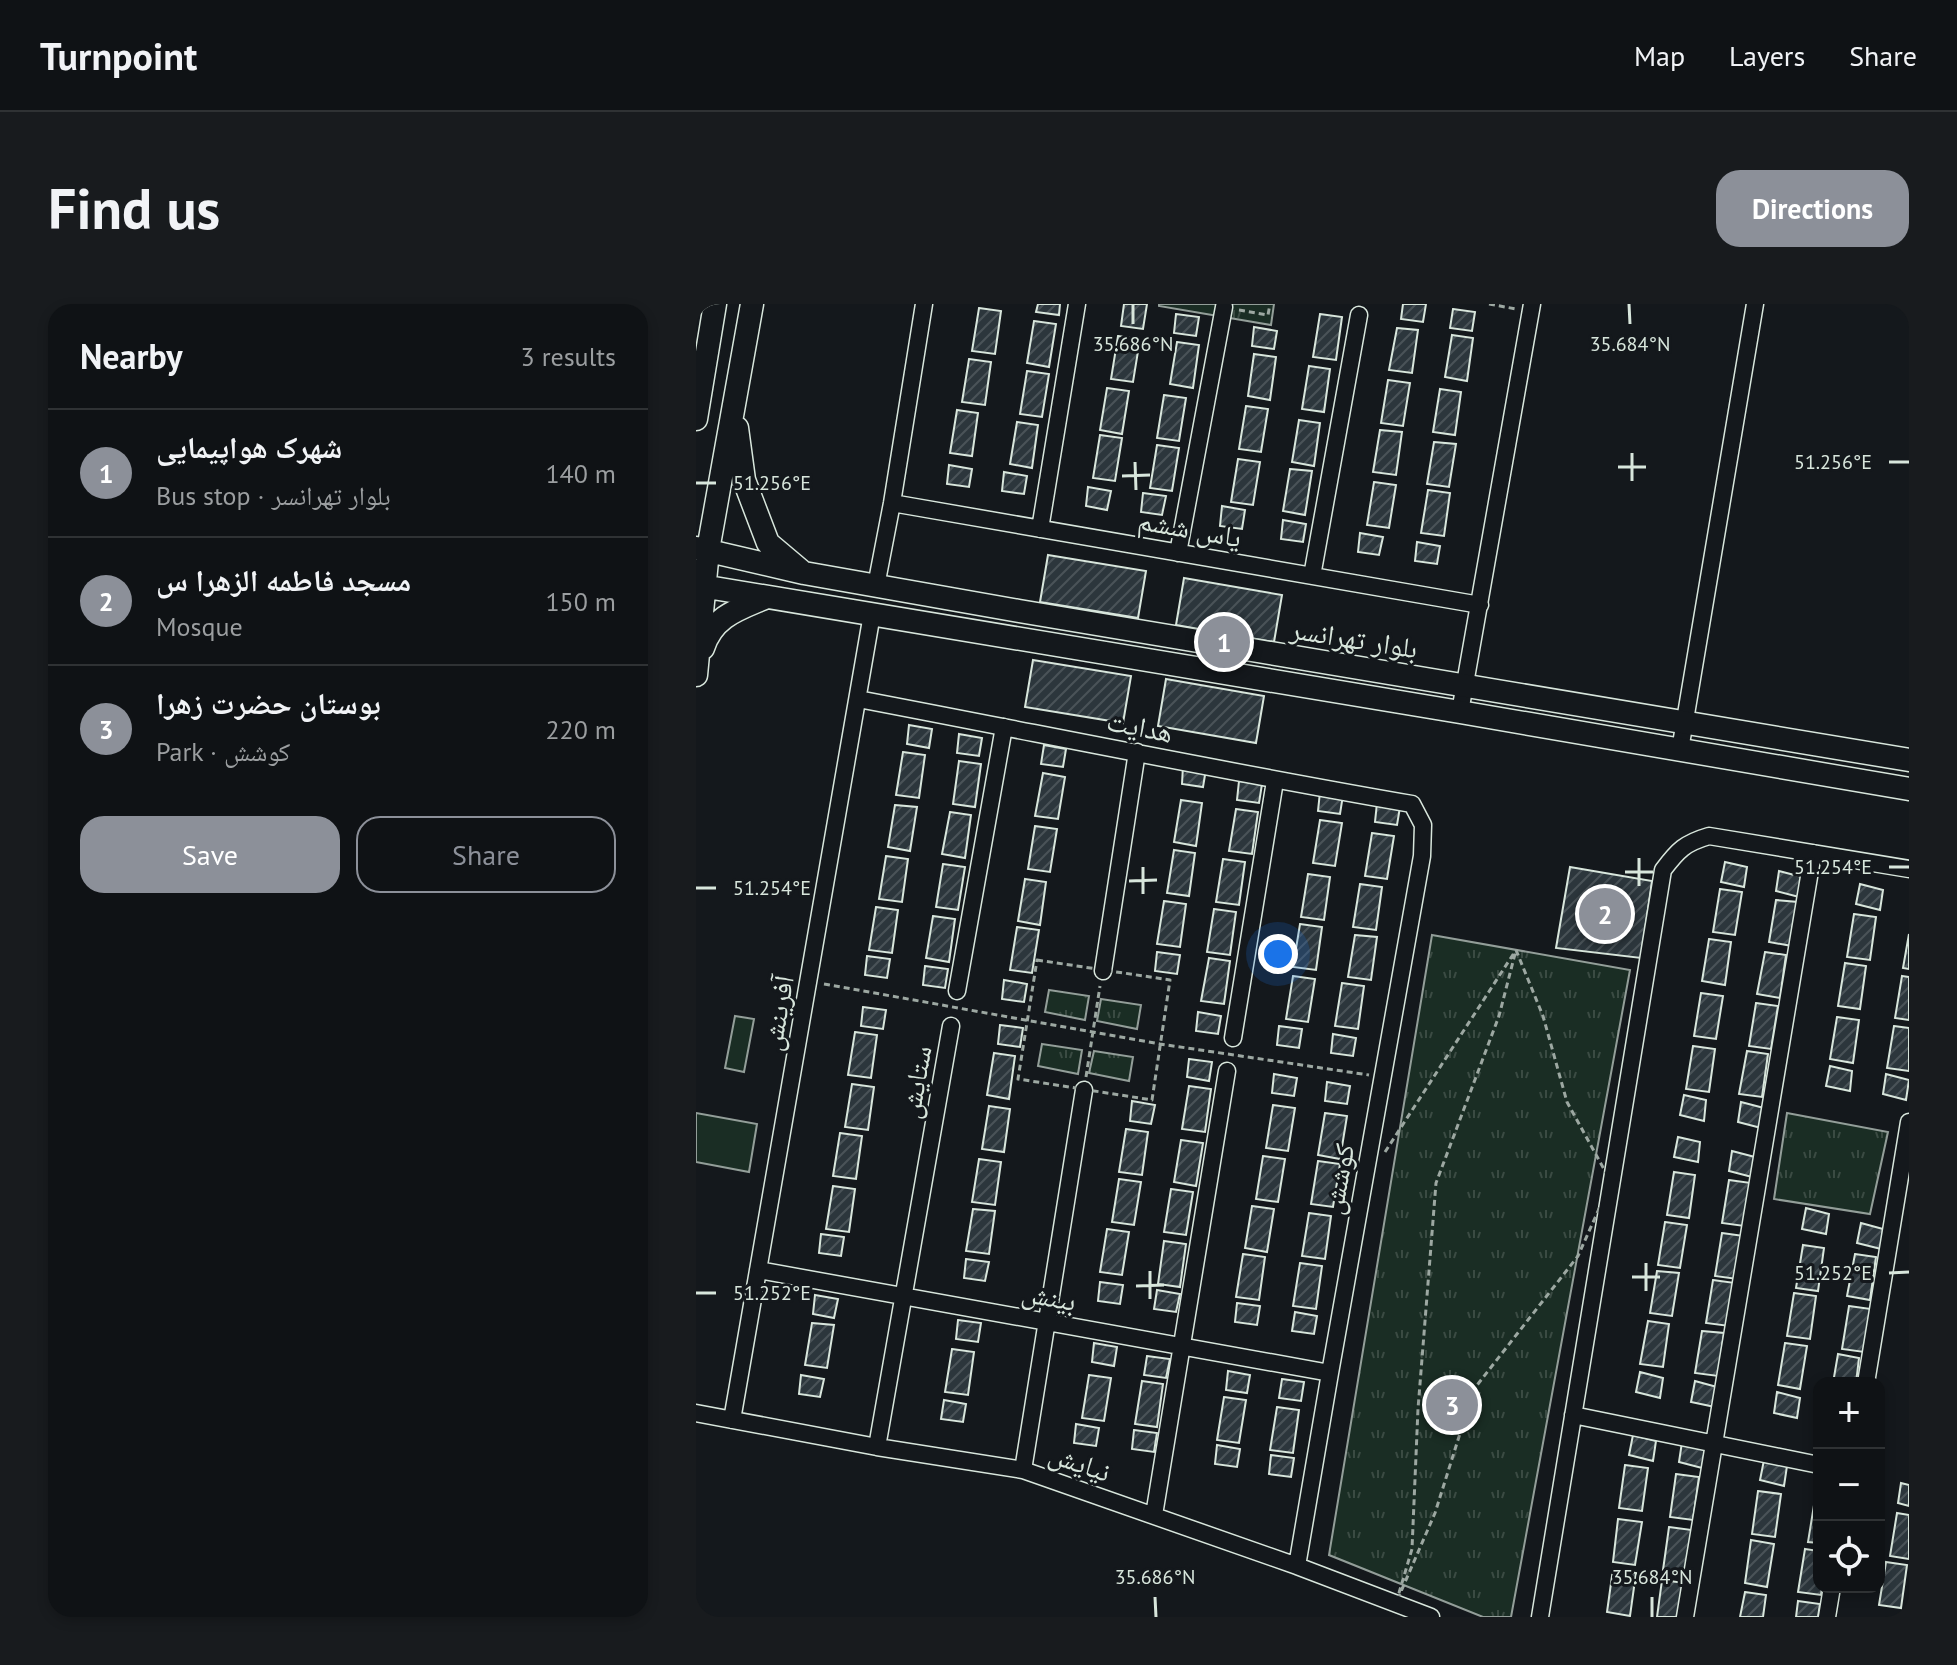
<!DOCTYPE html>
<html lang="en">
<head>
<meta charset="utf-8">
<style>
	body { margin:0; font-family:"PT Sans","Noto Naskh Arabic",sans-serif; background:#181b1e; color:#f1f3f6 }
	.controls { position:absolute; right:24px; bottom:24px; display:grid; overflow:hidden; border-radius:16px; box-shadow:0 4px 12px #0003 }
	.controls button { width:72px; height:72px; display:grid; place-items:center; padding:0; border:0; border-bottom:2px solid #2f3234; background:#0f1215; color:#f1f3f6; font:40px sans-serif }
	.you { position:absolute; left:582px; top:650px; width:28px; height:28px; margin:-20px; border:6px solid #fff; border-radius:50%; background:#1a73e8; box-shadow:0 0 0 12px #1a73e833 }
	.badge { display:grid; place-items:center; width:52px; height:52px; border-radius:50%; background:#8c9099; color:#fff; font-size:26px; font-weight:700 }
	.pin { position:absolute; translate:-50% -50%; border:4px solid #fff; box-shadow:0 2px 8px #0006 }
	.list { margin:0; padding:0; list-style:none }
	h2 { display:flex; justify-content:space-between; align-items:center; height:104px; margin:0; padding:0 32px; font-size:34px }
	h2 small { font-size:26px; font-weight:400; color:#9b9ea0 }
	.list li { display:grid; grid-template-columns:52px 1fr auto; gap:24px; align-items:center; box-sizing:border-box; height:128px; padding:0 32px; border-top:2px solid #2f3234 }
	.list b { display:block; font-size:30px; white-space:nowrap }
	.list p { margin:0; font-size:26px; white-space:nowrap; color:#9b9ea0 }
	.list em { font-size:26px; font-style:normal; color:#9b9ea0 }
	.actions { display:flex; gap:16px; padding:24px 32px }
	.actions a { flex:1; padding:18px 0; border:2px solid #8c9099; border-radius:24px; text-align:center; font-size:28px; color:#8c9099 }
	.actions .main { background:#8c9099; color:#fff }
	.icon { flex:none; width:44px; height:44px; fill:none; stroke:currentColor; stroke-width:2; stroke-linecap:round; stroke-linejoin:round }
	.map { position:relative; flex:none; width:1213px; height:1313px; overflow:hidden; border-radius:24px }
	header { display:flex; align-items:center; gap:48px; box-sizing:border-box; height:112px; padding:0 40px; background:#0f1215; border-bottom:2px solid #2f3234 }
	header strong { font-size:38px }
	nav { display:flex; gap:44px; margin-inline-start:auto; font-size:28px }
	.intro { display:flex; align-items:center; justify-content:space-between; box-sizing:border-box; height:192px; padding:0 48px }
	h1 { margin:0; font-size:56px }
	.button { padding:20px 36px; border-radius:24px; background:#8c9099; color:#fff; font-size:28px; font-weight:700 }
	main { display:flex; gap:48px; padding:0 48px }
	aside { flex:1; background:#0f1215; border-radius:24px; box-shadow:0 4px 12px #0003 }
	.map>svg:first-child { display:block }
</style>
</head>
<body>
<header>
<strong>Turnpoint</strong>
<nav><a>Map</a><a>Layers</a><a>Share</a></nav>
</header>
<div class="intro"><h1>Find us</h1><a class="button">Directions</a></div>
<main>
<aside>
<h2>Nearby<small>3 results</small></h2>
<ul class="list">
<li><span class="badge">1</span><div><b>شهرک هواپیمایی</b><p>Bus stop · بلوار تهرانسر</p></div><em>140 m</em></li>
<li><span class="badge">2</span><div><b>مسجد فاطمه الزهرا س</b><p>Mosque</p></div><em>150 m</em></li>
<li><span class="badge">3</span><div><b>بوستان حضرت زهرا</b><p>Park · کوشش</p></div><em>220 m</em></li>
</ul>
<div class="actions"><a class="main">Save</a><a>Share</a></div>
</aside>
<div class="map">
<svg width="1213" height="1313" viewBox="0 0 1213 1313">
	<defs>
		<pattern id="park-tufts" width="24" height="20" patternUnits="userSpaceOnUse" patternTransform="scale(2)"><rect width="24" height="20" fill="#1a2d24"/><path d="M3 7l-1-3M5 7V3M7 7l1-3M15 17l-1-3M17 17v-4M19 17l1-3" fill="none" stroke="#3b4b43"/></pattern>
		<pattern id="building-hatch" width="6" height="6" patternUnits="userSpaceOnUse" patternTransform="scale(2)"><rect width="6" height="6" fill="#2c363c"/><path d="M-1 1l2-2M0 6l6-6M5 7l2-2" fill="none" stroke="#4a5358"/></pattern>
	</defs>
	<rect width="100%" height="100%" fill="#14181c"/>
	<path fill="#1a2d24" stroke="#939e99" stroke-width="2" d="M39 712 58 715 48 768 29 764Z
		M0 809 61 820 53 868 0 858Z"/>
	<path fill="url(#park-tufts)" stroke="#939e99" stroke-width="2" d="M463 0H578L575 21 463 2Z
		M736 631 934 666 815 1313H787L633 1251Z
		M353 686 393 692 389 716 349 708Z
		M405 695 445 701 441 725 401 717Z
		M346 740 386 746 382 770 342 762Z
		M398 747 437 753 433 777 393 769Z
		M1091 809 1192 828 1174 910 1078 895Z"/>
	<path fill="url(#building-hatch)" stroke="#d8e6dc" stroke-width="2" d="M342 0H364L363 11 340 8Z
		M428 0H451L447 25 425 22Z
		M707 0H730L727 18 705 15Z
		M283 4 305 7 299 50 276 47Z
		M757 5 779 8 776 27 754 24Z
		M480 10 503 13 500 32 478 29Z
		M624 10 646 13 640 56 617 53Z
		M338 17 360 20 353 63 331 59Z
		M558 23 581 27 578 45 556 42Z
		M701 24 722 26 716 69 693 66Z
		M756 31 777 34 771 77 749 73Z
		M422 32 444 35 437 78 415 75Z
		M481 38 503 41 497 84 474 80Z
		M558 50 580 53 574 96 552 92Z
		M273 55 295 58 289 101 266 98Z
		M613 62 634 65 628 108 606 105Z
		M331 67 353 70 346 113 324 110Z
		M692 76 714 79 707 122 685 119Z
		M411 84 433 87 426 130 404 126Z
		M744 85 765 88 759 131 737 128Z
		M468 91 490 94 483 137 461 134Z
		M550 102 572 105 565 148 543 145Z
		M261 106 282 109 276 152 254 149Z
		M603 116 624 119 618 162 596 158Z
		M321 118 342 121 336 164 314 160Z
		M684 126 706 128 700 171 677 168Z
		M404 131 426 134 419 177 397 174Z
		M738 138 760 140 753 183 731 180Z
		M461 141 483 144 476 187 454 184Z
		M542 155 564 158 557 201 535 198Z
		M253 161 276 165 273 183 251 180Z
		M594 165 616 167 609 211 587 207Z
		M308 168 331 172 328 190 306 187Z
		M678 178 700 181 693 224 671 221Z
		M392 183 415 187 411 206 390 202Z
		M732 186 754 189 748 232 725 229Z
		M447 189 470 192 466 211 445 208Z
		M526 202 549 206 546 225 524 222Z
		M587 216 610 220 607 238 585 235Z
		M664 229 687 233 683 251 662 248Z
		M721 238 744 242 741 260 719 257Z
		M352 251 450 267 442 314 344 298Z
		M488 274 586 291 578 338 480 321Z
		M337 356 435 372 427 419 329 403Z
		M470 375 568 392 560 439 462 422Z
		M213 421 236 425 233 444 211 440Z
		M263 430 286 434 283 452 261 449Z
		M348 441 370 445 367 463 345 460Z
		M207 448 229 451 223 494 200 491Z
		M263 457 285 460 279 503 257 500Z
		M487 462 510 465 507 483 486 480Z
		M347 469 369 473 362 515 339 512Z
		M543 477 566 480 563 499 541 496Z
		M624 488 647 491 644 510 622 507Z
		M485 496 506 499 500 542 478 538Z
		M681 499 704 503 701 521 679 518Z
		M199 501 221 503 214 547 192 543Z
		M540 505 562 508 556 550 533 547Z
		M254 508 275 511 269 554 246 550Z
		M624 516 646 519 639 562 617 559Z
		M339 522 361 525 354 568 332 565Z
		M676 529 698 532 691 575 669 572Z
		M478 546 499 549 493 592 471 589Z
		M190 552 212 555 206 598 183 595Z
		M527 555 549 558 543 601 520 598Z
		M1029 558 1051 563 1048 583 1025 578Z
		M247 560 269 563 262 606 240 603Z
		M874 563 956 577 945 654 860 644Z
		M1083 567 1106 573 1103 593 1080 587Z
		M612 570 634 573 628 616 605 613Z
		M329 575 350 578 344 621 322 617Z
		M664 580 686 583 680 626 657 623Z
		M1164 580 1187 586 1184 606 1160 600Z
		M1024 585 1046 588 1039 631 1017 628Z
		M1080 596 1102 598 1096 642 1073 638Z
		M468 597 490 600 484 643 461 640Z
		M180 603 202 606 196 649 173 646Z
		M518 605 540 608 534 651 511 648Z
		M1158 610 1180 613 1174 656 1151 653Z
		M237 612 259 615 253 658 230 654Z
		M604 620 626 623 620 666 597 663Z
		M321 623 343 626 336 669 314 666Z
		M1213 630V665L1207 664Z
		M659 631 681 633 675 676 652 673Z
		M1013 635 1035 638 1029 681 1006 677Z
		M461 648 484 651 481 670 459 667Z
		M1069 648 1090 651 1084 694 1061 690Z
		M171 652 194 655 191 674 169 671Z
		M513 654 534 657 528 700 505 697Z
		M1149 659 1170 662 1164 705 1142 702Z
		M229 662 252 665 249 684 227 681Z
		M597 672 619 675 612 718 590 715Z
		M1206 672 1213 673V716L1199 714Z
		M308 676 331 680 328 698 306 695Z
		M646 679 668 682 662 725 639 722Z
		M1005 689 1027 692 1020 735 998 732Z
		M1060 699 1082 702 1075 745 1053 742Z
		M167 703 190 706 187 725 165 722Z
		M502 708 525 712 522 730 500 727Z
		M1141 713 1163 716 1157 759 1134 755Z
		M304 721 327 724 324 743 302 740Z
		M583 722 606 725 603 744 581 741Z
		M1198 722 1213 724V767L1191 764Z
		M159 728 181 731 175 774 152 771Z
		M637 730 660 734 657 752 635 749Z
		M997 742 1019 745 1013 788 990 785Z
		M1051 747 1072 750 1066 793 1043 790Z
		M298 749 319 752 313 795 291 791Z
		M493 755 516 758 513 777 491 773Z
		M1134 762 1156 767 1154 787 1130 782Z
		M578 770 601 774 598 792 576 789Z
		M1190 770 1213 776 1210 796 1187 790Z
		M631 778 654 782 651 800 629 797Z
		M156 780 178 783 172 826 149 823Z
		M493 782 515 785 509 828 486 825Z
		M988 791 1010 796 1008 817 984 811Z
		M436 797 459 801 455 820 434 817Z
		M1045 798 1068 804 1065 824 1042 818Z
		M577 801 599 804 592 847 570 844Z
		M293 802 314 805 308 848 286 845Z
		M629 809 651 812 644 855 622 851Z
		M430 825 452 828 446 871 423 868Z
		M144 829 166 832 160 875 137 872Z
		M982 833 1004 838 1002 858 978 853Z
		M485 836 507 839 500 882 478 878Z
		M1036 847 1059 853 1056 873 1033 867Z
		M567 852 589 855 582 898 560 895Z
		M283 855 305 858 299 901 276 898Z
		M622 857 644 860 637 903 615 900Z
		M978 868 999 871 993 914 971 911Z
		M423 875 445 878 438 921 416 918Z
		M1033 876 1055 879 1048 922 1026 919Z
		M137 882 159 885 153 928 130 925Z
		M475 885 497 888 490 931 468 928Z
		M556 902 578 905 571 948 549 944Z
		M1110 904 1133 910 1130 930 1106 925Z
		M277 905 299 907 293 950 270 947Z
		M613 909 635 912 629 955 606 952Z
		M969 918 991 921 984 964 962 961Z
		M1165 919 1187 925 1185 945 1161 939Z
		M411 925 433 928 426 971 404 968Z
		M1026 929 1048 932 1041 975 1019 972Z
		M125 930 148 933 145 952 123 949Z
		M468 937 490 940 484 983 462 980Z
		M1107 941 1128 944 1122 987 1100 984Z
		M547 950 569 953 563 996 540 993Z
		M1159 950 1180 953 1174 996 1151 992Z
		M270 955 293 958 289 977 268 974Z
		M604 959 626 962 620 1005 597 1002Z
		M961 967 983 969 976 1012 954 1009Z
		M1017 976 1039 979 1033 1022 1010 1019Z
		M404 978 427 981 424 1000 402 997Z
		M461 986 484 990 480 1008 458 1005Z
		M1098 989 1120 992 1114 1035 1091 1032Z
		M119 991 142 995 138 1014 117 1010Z
		M541 999 564 1002 561 1021 539 1018Z
		M1153 1002 1175 1005 1168 1048 1146 1045Z
		M599 1008 621 1012 618 1030 596 1027Z
		M262 1016 285 1019 282 1038 260 1035Z
		M952 1017 973 1020 967 1063 944 1060Z
		M116 1019 138 1021 131 1064 109 1061Z
		M1006 1027 1028 1029 1022 1072 999 1069Z
		M398 1039 421 1043 418 1062 396 1058Z
		M1089 1039 1111 1042 1104 1085 1082 1081Z
		M256 1045 278 1048 272 1091 249 1088Z
		M1142 1050 1163 1054 1160 1079H1137Z
		M451 1052 474 1055 470 1074 448 1071Z
		M532 1067 554 1071 551 1089 530 1086Z
		M944 1068 967 1074 964 1094 940 1088Z
		M105 1071 128 1075 124 1093 103 1090Z
		M393 1071 415 1074 408 1117 386 1114Z
		M586 1075 608 1078 605 1097 583 1094Z
		M446 1077 467 1080 461 1123 439 1120Z
		M999 1077 1021 1083 1019 1103 995 1098Z
		M1081 1088 1104 1094 1101 1114 1078 1109Z
		M528 1093 550 1096 543 1139 521 1136Z
		M248 1096 270 1100 267 1118 245 1115Z
		M581 1103 603 1106 597 1149 574 1146Z
		M380 1120 403 1124 400 1142 378 1139Z
		M438 1126 461 1129 458 1148 436 1145Z
		M937 1131 960 1137 957 1157 933 1151Z
		M986 1138 1009 1144 1006 1164 983 1158Z
		M521 1141 544 1145 541 1163 519 1160Z
		M575 1151 598 1154 595 1173 573 1170Z
		M1068 1156 1091 1162 1088 1182 1064 1176Z
		M929 1161 952 1164 946 1207 923 1204Z
		M980 1170 1003 1173 997 1216 974 1213Z
		M1205 1179 1213 1181V1202L1202 1199Z
		M1062 1187 1085 1190 1079 1233 1056 1230Z
		M1119 1195 1123 1196V1239L1112 1238Z
		M1201 1209 1213 1211V1255L1194 1252Z
		M922 1215 946 1218 939 1261 917 1258Z
		M973 1223 996 1226 990 1269 967 1266Z
		M1055 1236 1078 1240 1071 1283 1049 1279Z
		M1109 1245 1123 1247V1283H1126L1125 1291 1102 1288Z
		M1190 1258 1211 1261 1205 1304 1183 1301Z
		M917 1265 940 1269 934 1312 911 1308Z
		M966 1276 989 1279 984 1313H961Z
		M1049 1288 1070 1291 1067 1313H1044Z
		M1102 1297 1124 1300 1122 1313H1100Z"/>
	<g fill="none" stroke-linecap="round" stroke-linejoin="round">
		<defs>
			<path id="minor" d="M196 199 784 301
				M344 225 381 0
				M482 249 528 3
				M616 272 663 11
				M180 282 196 199 228 0
				M162 395C346 430 530 468 716 500L727 521 726 552 634 1069 601 1262
				M764 408 836 0
				M984 446 1059 0
				M407 667 441 448
				M261 687 308 423
				M537 734 579 477
				M62 966 634 1069
				M1170 1079 1213 818
				M0 1109 181 1143 327 1166 601 1262 735 1313
				M877 1111 1123 1161
				M36 1116 176 310
				M181 1143 255 722
				M327 1166 388 786
				M458 1211 531 767
				M844 1313 967 566C982 546 989 539 1013 532L1213 565
				M989 1313 1117 549
				M1131 1313 1136 1283"/>
			<path id="major" d="M0 115 19 0
				M41 124 48 176 72 239 104 266
				M0 244 108 269 323 307 1213 456
				M0 281 764 408 1213 485
				M7 344C17 312 43 305 71 293
				M0 371 12 246 56 0"/>
		</defs>
		<use href="#minor" stroke="#d8e6dc" stroke-width="19"/>
		<use href="#major" stroke="#d8e6dc" stroke-width="25"/>
		<path stroke="#9da8a2" stroke-width="3" stroke-dasharray="6 4" stroke-linecap="butt" d="M793 0 820 5
			M543 6 572 11 574 0
			M820 646 847 712 871 798 915 878 882 952 778 1085 739 1209 700 1299 716 1245 722 1105 740 879 803 712Z
			M341 656 474 676 456 796 322 775Z
			M128 680 464 740 673 771
			M390 773 404 682
			M689 848 818 649"/>
		<use href="#minor" stroke="#14181c" stroke-width="16"/>
		<use href="#major" stroke="#14181c" stroke-width="22"/>
	</g>
	<path fill="none" stroke="#d8e6dc" stroke-width="3" d="M437 0V20M933 0 934 20M936 149V177M439 158 440 186M1193 158H1213M922 163H950M426 172 454 171M0 179H20M943 554V582M447 563V590M1193 563H1213M929 568H957M433 577 461 576M0 584H20M950 959V987M454 967V995M1193 969 1213 968M936 973H964M440 982 468 981M0 989H20M459 1293 460 1313M956 1293V1313"/>
	<g text-anchor="middle" dominant-baseline="central" stroke-width="6" stroke-linejoin="round" paint-order="stroke">
		<g font-size="28" fill="#d8e6dc" stroke="#14181c">
			<text transform="translate(494 224) rotate(10)">یاس ششم</text>
			<text transform="translate(658 334) rotate(9)">بلوار تهرانسر</text>
			<text transform="translate(444 422) rotate(11)">هدایت</text>
			<text transform="translate(81 709) rotate(-80)">آفرینش</text>
			<text transform="translate(219 778) rotate(-80)">ستایش</text>
			<text transform="translate(642 875) rotate(-80)">کوشش</text>
			<text transform="translate(353 992) rotate(10)">بینش</text>
			<text transform="translate(384 1158) rotate(19)">نیایش</text>
		</g>
	</g>
	<g font-size="20" text-anchor="middle" fill="#d8e6dc" stroke="#14181c" stroke-width="6" stroke-linejoin="round" paint-order="stroke">
		<text x="437" y="47">35.686°N</text>
		<text x="934" y="47">35.684°N</text>
		<text x="1137" y="165">51.256°E</text>
		<text x="76" y="186">51.256°E</text>
		<text x="1137" y="570">51.254°E</text>
		<text x="76" y="591">51.254°E</text>
		<text x="1137" y="976">51.252°E</text>
		<text x="76" y="996">51.252°E</text>
		<text x="459" y="1280">35.686°N</text>
		<text x="956" y="1280">35.684°N</text>
	</g>
</svg>
<div class="controls">
<button>+</button>
<button>−</button>
<button><svg class="icon" aria-label="locate" viewBox="0 0 24 24"><circle cx="12" cy="12" r="6"/><path d="M12 2v4M12 18v4M2 12h4M18 12h4"/></svg></button>
</div>
<div class="you"></div>
<div class="pin badge" style="left:528px;top:338px">1</div>
<div class="pin badge" style="left:909px;top:610px">2</div>
<div class="pin badge" style="left:756px;top:1101px">3</div>
</div>
</main>
</body>
</html>
